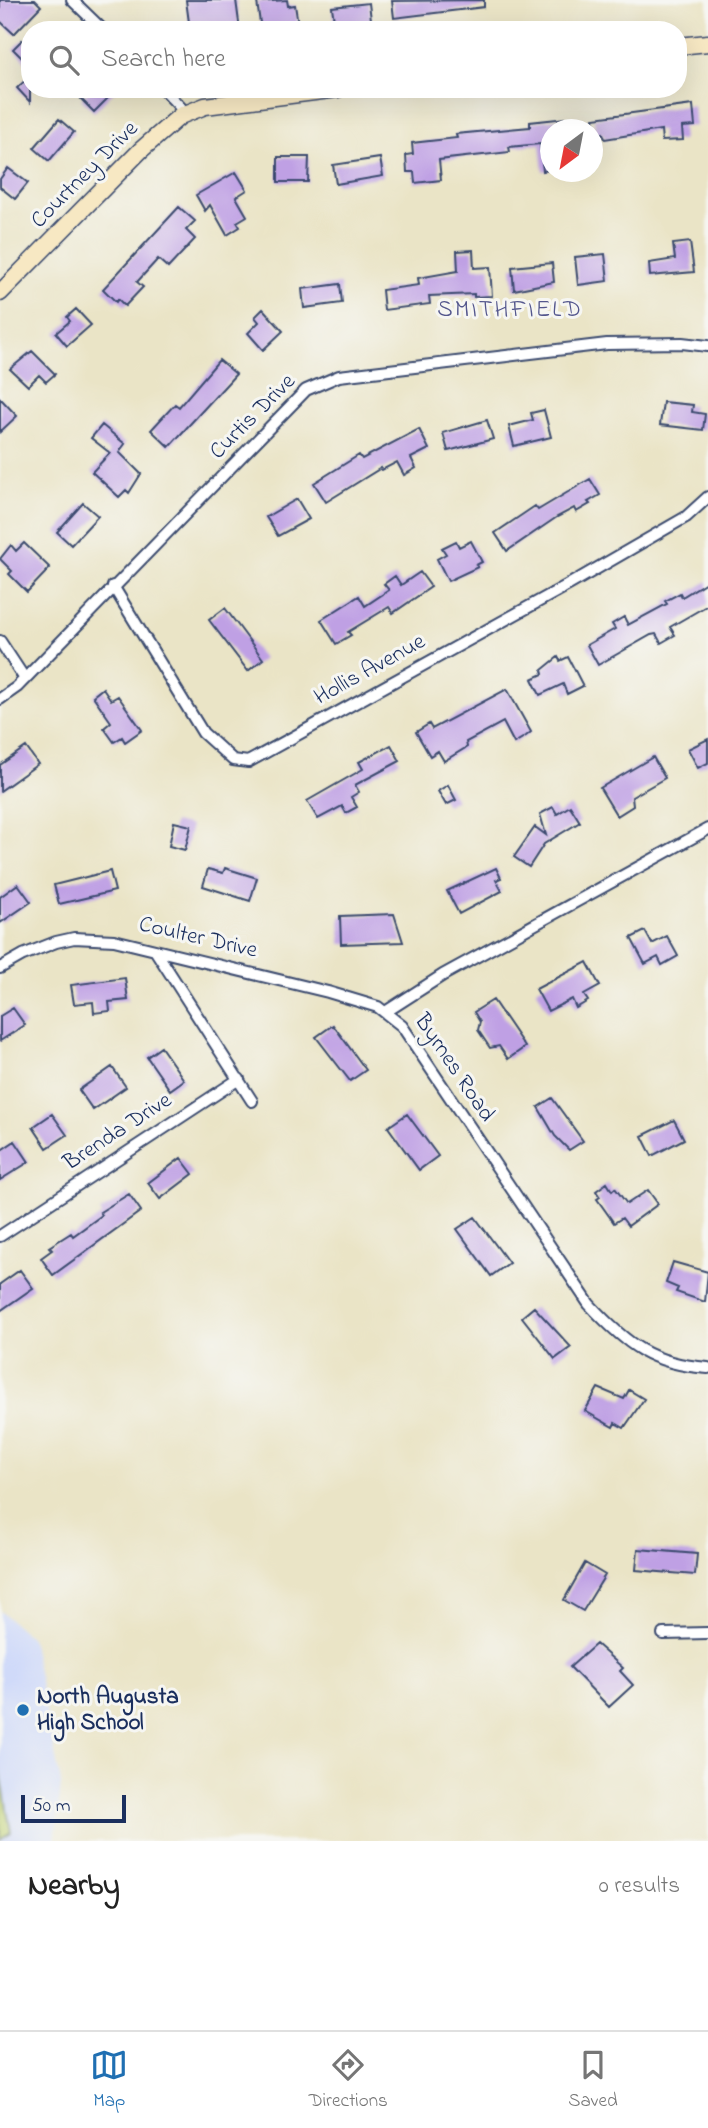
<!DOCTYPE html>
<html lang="en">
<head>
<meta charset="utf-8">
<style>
	body { margin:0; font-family:"Indie Flower",sans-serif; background:#f6f6f6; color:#222 }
	.compass { position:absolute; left:540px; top:119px; width:63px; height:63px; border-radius:50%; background:#fff; box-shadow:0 7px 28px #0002; rotate:212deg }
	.scale { position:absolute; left:21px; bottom:18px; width:105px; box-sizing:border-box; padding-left:7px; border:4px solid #1b2f5e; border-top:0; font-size:19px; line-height:24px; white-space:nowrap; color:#1b2f5e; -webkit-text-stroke:5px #f6f6f2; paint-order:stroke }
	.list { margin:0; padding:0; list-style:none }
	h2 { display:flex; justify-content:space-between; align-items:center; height:91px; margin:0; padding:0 28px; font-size:30px }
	h2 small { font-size:23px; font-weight:400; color:#767676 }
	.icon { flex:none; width:38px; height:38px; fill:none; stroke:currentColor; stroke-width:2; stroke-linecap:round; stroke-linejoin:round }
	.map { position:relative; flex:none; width:708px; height:1841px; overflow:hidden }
	.search { position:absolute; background:#fff; box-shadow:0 7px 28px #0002; left:21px; right:21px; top:21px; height:77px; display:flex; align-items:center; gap:18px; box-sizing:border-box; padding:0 24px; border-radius:28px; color:#767676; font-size:26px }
	.sheet { height:189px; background:#fff }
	nav { display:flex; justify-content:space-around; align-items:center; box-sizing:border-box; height:98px; border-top:2px solid #e0e0e0; background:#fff; font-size:19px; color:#767676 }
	nav a { display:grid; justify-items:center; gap:4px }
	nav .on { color:#1f6fb2 }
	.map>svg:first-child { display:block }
</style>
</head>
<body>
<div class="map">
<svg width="708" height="1841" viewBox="0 0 708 1841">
	<rect width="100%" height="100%" fill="#f6f6f2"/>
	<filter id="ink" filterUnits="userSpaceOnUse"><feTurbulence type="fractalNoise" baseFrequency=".0143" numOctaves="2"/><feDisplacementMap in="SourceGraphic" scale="14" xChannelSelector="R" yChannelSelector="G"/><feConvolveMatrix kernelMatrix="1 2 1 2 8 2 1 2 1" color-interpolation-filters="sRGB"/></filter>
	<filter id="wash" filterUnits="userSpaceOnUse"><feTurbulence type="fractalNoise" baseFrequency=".00686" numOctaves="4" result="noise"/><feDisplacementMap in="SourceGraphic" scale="28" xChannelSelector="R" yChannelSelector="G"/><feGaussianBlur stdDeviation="1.57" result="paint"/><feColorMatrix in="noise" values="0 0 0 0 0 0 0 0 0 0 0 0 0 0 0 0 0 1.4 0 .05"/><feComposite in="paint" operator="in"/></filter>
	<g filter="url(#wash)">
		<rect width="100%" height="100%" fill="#eae4c6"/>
		<path fill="#d0daf9" d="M0 1611 31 1638 61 1783 55 1841H0Z"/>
		<path fill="#c1d275" stroke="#6e806a" stroke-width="2" d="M0 1768 11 1832 0 1839Z"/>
		<g id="blocks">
			<path fill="#bfa0e4" d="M0 0H35L41 6 14 34 0 21Z
				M186 0H236L240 30H190Z
				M287 0 288 6 295 5 299 30H261L257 2Z
				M484 0V7L394 18 392 1Z
				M369 3 372 28 361 29 360 25 335 28 332 7Z
				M22 40 30 48V66L13 49Z
				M30 76V102L17 88Z
				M91 89H117L94 112 81 99Z
				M693 105 695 126 682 127 683 140 662 141 661 130 605 139 603 133 596 136 594 118Z
				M566 118 567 130H550V170L543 171 540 144 509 147 510 152 439 160 441 180 415 183 414 172H407L406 155 413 154 412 143 457 138 456 134 530 127V122Z
				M59 119 74 132 49 161 34 148Z
				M278 157H309L308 182H278Z
				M380 158 383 176 336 184 333 165Z
				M8 168 28 183 15 199 0 187V179Z
				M236 172 247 190 236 197 247 216 237 222 240 227 227 235 210 205 205 211 196 195Z
				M179 207 195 221 186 230 195 239 168 268 158 259 137 282 143 287 125 306 118 299 116 302 103 289Z
				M690 242 694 272 650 276 649 263 675 259 673 244Z
				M473 250 474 268 490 267 492 296 474 297V294L429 296 430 304 384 310 382 290 419 285 418 278 458 271 457 251Z
				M605 254 608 281 578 285 575 257Z
				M552 263 554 282 514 290 512 267Z
				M340 284 342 303 304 308 302 289Z
				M76 309 91 325 67 346 56 333 70 321 67 317Z
				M263 309 283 331 263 350 248 333 259 322 255 317Z
				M32 351 55 374 46 382 39 375 28 386 10 369Z
				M219 360 236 374 169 447 151 430 175 404 179 407Z
				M0 398 17 416 0 432Z
				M663 402 693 405 692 412 705 414 703 430 660 425Z
				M544 410 551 437 514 446 509 426 533 420 531 413Z
				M487 420 493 439 448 451 443 433Z
				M102 425 125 444 119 452 141 474 129 493 126 490 119 497 92 472 110 453 91 438Z
				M419 429 429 449 411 458 416 468 404 475 397 462 382 470 381 468 326 502 314 483 359 455 362 459Z
				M590 479 600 495 588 502 590 504 576 512 574 508 557 517 507 551 495 533 535 506 538 510Z
				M297 499 309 519 278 536 266 517Z
				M83 503 98 516 71 545 57 532Z
				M456 541 459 547 471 541 482 562 476 565 478 567 448 581 437 559 446 554 442 548Z
				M24 543 50 568 27 592 9 574 12 571 0 559 11 545 16 551Z
				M420 572 431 587 393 613 389 607 348 632 351 635 336 644 321 620 359 596 365 606 389 590 384 584 395 576 401 585Z
				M708 581V605L670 627 675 635 661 643 656 634 651 635 598 665 587 645 615 629 612 624 624 617 628 625 667 604 665 601 680 593 682 597Z
				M225 608 263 659 248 671 209 620Z
				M558 657 560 661 568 657 583 686 567 694 563 684 540 695 532 679 543 674 542 670Z
				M103 688 111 700 118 696 142 730 125 742 122 737 114 742 104 728 111 722 93 696Z
				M507 689 531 732 526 736 514 743 503 722 466 742 467 747 444 761 438 751 430 756 416 732 429 724 432 729Z
				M708 739V763L698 768 688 749Z
				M391 745 400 761 355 785 359 792 351 797 357 807 346 813 342 806 318 819 307 801 363 769 359 762Z
				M26 747 38 764 0 791V765Z
				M653 757 665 778 632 797 633 806 617 816 600 788Z
				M448 785 456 800 446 805 438 791Z
				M570 806 580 822 544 844 529 867 514 857 535 827 546 835 540 814 553 807 557 814Z
				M174 822 191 826 185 850 169 846Z
				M225 868 257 878 250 901 203 886 208 869 223 873Z
				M496 868 501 878 496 880 502 891 459 914 447 891Z
				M110 871 115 891 59 904 54 885Z
				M18 884 31 902 0 923V897Z
				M394 914 403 942 341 944 340 916Z
				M645 931 652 944 667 936 678 956 662 965 658 957 645 964 631 938Z
				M587 962 600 986 584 995 588 1001 576 1008 572 999 548 1011 536 989Z
				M125 978 128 1000 109 1002 110 1011 94 1013 93 1002 74 1004 71 985Z
				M493 1000 525 1047 508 1059 499 1046 490 1048 478 1030 480 1022 474 1012Z
				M13 1008 25 1025 0 1041V1016Z
				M333 1025 366 1070 350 1081 316 1037Z
				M161 1047 184 1080 170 1090 147 1057Z
				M112 1067 126 1087 93 1110 79 1090Z
				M552 1098 583 1141 569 1150 555 1136 538 1107Z
				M52 1114 67 1135 47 1148 33 1127Z
				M407 1114 438 1156 419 1170 388 1127Z
				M674 1120 684 1139 652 1156 642 1136Z
				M15 1141 29 1162 0 1180V1151Z
				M181 1158 193 1174 160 1199 148 1183Z
				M607 1183 612 1191 615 1188 627 1204 648 1190 658 1204 628 1226 622 1218 614 1223 597 1199 600 1197 596 1191Z
				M129 1194 141 1211 53 1275 41 1258 52 1250 49 1247 71 1233 73 1236 102 1215 100 1212Z
				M475 1217 509 1263 491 1276 457 1229Z
				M673 1262 708 1272 705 1302 676 1292 678 1288 666 1283Z
				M20 1270 33 1288 0 1311V1284Z
				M534 1307 571 1347 555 1359 522 1317Z
				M598 1388 624 1399 629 1390 644 1399 624 1428 615 1423 613 1427 585 1411Z
				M638 1549 697 1554 695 1575 636 1570Z
				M585 1563 605 1575 583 1611 564 1600Z
				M596 1644 623 1668 620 1671 633 1685 609 1707 570 1667Z"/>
		</g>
	</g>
	<g filter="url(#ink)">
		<use href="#blocks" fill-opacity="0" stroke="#3a4a6e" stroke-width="2"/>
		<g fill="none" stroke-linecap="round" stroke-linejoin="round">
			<defs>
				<path id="street" d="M72 0 103 30
					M163 89 186 113
					M113 586 203 733 233 760 248 762 570 584 686 517 708 497
					M0 641 25 679
					M0 699 17 687 306 390 339 376 607 344 682 343 708 346
					M155 950 252 1101
					M0 968 23 955 56 942 74 938 114 940 328 992 378 1007 402 1026 589 1304C627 1345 651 1364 708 1368
					M387 1011 443 975 708 829
					M0 1236 239 1079
					M663 1634 708 1633"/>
				<path id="secondary" d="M678 46 708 43
					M0 293 141 150 180 116 205 106 338 89"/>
			</defs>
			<use href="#street" stroke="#3a4a6e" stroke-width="14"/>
			<use href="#secondary" stroke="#3a4a6e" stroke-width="19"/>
			<use href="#street" stroke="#fff" stroke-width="10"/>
			<use href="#secondary" stroke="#f7e8c3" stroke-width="16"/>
		</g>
	</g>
	<circle fill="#1f6fb2" stroke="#f6f6f2" stroke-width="2.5" cx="23" cy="1710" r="7"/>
	<g text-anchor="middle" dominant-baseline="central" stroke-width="6" stroke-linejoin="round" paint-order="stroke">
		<g font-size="23" fill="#1b2f5e" stroke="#f6f6f2">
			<text transform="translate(85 175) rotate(-45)">Courtney Drive</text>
			<text transform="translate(253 417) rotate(-45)">Curtis Drive</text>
			<text transform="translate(370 670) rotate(-29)">Hollis Avenue</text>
			<text transform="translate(198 938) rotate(13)">Coulter Drive</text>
			<text transform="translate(454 1068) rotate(56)">Byrnes Road</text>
			<text transform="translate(118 1132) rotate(-33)">Brenda Drive</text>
		</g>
		<g font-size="23" font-weight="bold" fill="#1b2f5e" stroke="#f6f6f2" text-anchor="start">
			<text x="37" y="1697">North Augusta<tspan x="37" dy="26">High School</tspan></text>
		</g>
		<g font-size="24" letter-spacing="2" fill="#54578d" stroke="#f6f6f2">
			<text x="510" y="310">SMITHFIELD</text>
		</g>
	</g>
</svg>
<svg class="compass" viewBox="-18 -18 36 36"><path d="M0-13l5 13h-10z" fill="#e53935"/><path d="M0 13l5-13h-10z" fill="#767676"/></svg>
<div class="scale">50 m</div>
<div class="search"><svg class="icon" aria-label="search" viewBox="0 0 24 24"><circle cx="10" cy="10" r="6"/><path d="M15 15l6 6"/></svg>Search here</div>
</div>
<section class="sheet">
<h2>Nearby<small>0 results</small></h2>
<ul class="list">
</ul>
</section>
<nav>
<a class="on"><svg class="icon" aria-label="map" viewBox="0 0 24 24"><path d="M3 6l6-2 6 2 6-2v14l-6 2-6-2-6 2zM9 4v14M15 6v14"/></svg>Map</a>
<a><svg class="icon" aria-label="directions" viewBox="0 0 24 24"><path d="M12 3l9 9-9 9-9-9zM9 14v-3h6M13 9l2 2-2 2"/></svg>Directions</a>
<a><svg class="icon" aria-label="saved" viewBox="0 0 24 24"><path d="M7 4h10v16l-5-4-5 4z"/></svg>Saved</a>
</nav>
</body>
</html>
